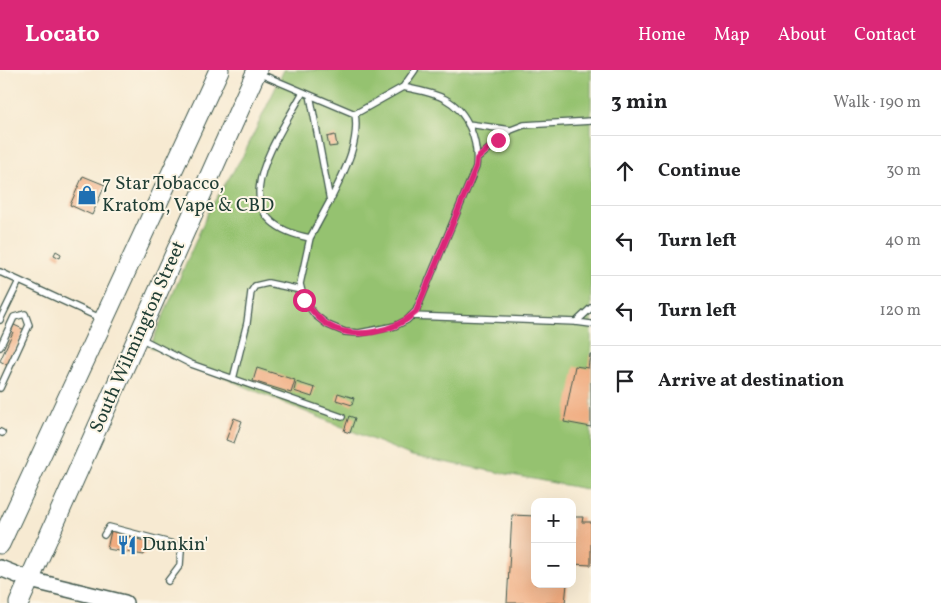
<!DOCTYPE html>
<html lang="en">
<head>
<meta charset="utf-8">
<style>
	body { margin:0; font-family:Vollkorn,serif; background:#f6f6f6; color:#202124 }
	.controls { position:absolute; right:15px; bottom:15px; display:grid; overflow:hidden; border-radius:10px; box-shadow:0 5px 20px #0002 }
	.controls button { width:45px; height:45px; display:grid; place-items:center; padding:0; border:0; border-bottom:1px solid #e0e0e0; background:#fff; color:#202124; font:25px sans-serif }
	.stop { position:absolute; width:15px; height:15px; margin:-11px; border:4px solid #db2777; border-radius:50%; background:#fff }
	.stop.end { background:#db2777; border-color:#fff; box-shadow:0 1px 5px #0008 }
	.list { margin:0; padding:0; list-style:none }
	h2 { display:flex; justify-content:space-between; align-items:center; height:65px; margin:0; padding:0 20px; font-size:21px }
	h2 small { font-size:16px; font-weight:400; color:#757577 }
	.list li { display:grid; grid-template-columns:32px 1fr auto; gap:15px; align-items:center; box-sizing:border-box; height:70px; padding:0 20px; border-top:1px solid #e0e0e0 }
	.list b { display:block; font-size:19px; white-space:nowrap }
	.list em { font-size:16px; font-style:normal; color:#757577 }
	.icon { flex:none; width:28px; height:28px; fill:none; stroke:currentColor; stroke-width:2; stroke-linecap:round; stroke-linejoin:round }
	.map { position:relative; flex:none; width:591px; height:533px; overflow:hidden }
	header { display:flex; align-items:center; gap:30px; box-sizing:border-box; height:70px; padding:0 25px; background:#db2777; color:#fff }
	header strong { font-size:24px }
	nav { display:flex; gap:28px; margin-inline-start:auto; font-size:18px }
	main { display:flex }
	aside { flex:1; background:#fff }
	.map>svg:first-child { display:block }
</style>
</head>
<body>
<header>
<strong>Locato</strong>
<nav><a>Home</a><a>Map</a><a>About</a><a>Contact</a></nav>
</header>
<main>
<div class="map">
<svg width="591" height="533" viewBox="0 0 591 533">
	<rect width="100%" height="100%" fill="#fcf5e5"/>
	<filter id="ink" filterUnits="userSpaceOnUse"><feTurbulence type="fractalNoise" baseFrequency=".02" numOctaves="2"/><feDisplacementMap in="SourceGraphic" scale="10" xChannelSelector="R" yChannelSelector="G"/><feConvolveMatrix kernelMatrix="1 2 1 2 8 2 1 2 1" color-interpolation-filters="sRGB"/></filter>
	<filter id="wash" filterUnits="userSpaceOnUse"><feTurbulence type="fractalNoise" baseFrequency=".0096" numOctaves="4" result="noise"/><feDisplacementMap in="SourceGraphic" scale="20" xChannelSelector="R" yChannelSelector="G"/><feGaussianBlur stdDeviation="1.12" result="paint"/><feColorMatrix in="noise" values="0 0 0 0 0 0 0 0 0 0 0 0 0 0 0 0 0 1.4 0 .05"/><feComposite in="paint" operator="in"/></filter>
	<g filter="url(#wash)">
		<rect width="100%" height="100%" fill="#f7ead2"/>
		<path fill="#95c270" stroke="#5a8052" d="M284 0H591V420L412 386 150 277 209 140 244 84Z"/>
		<g id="blocks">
			<path fill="#f0ab7f" d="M335 65 337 76 329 77 327 67Z
				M83 106 105 115 92 145 70 135Z
				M56 181 61 184 60 188 54 185Z
				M14 255 25 260 7 295 0 291 13 262 11 261Z
				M590 284H591V357L564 352 575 296 588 298Z
				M257 298 295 310 291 323 253 311Z
				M296 312 315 318 312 327 294 321Z
				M338 323 354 328 352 335 336 330Z
				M349 346 355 348 350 363 344 361Z
				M234 348 242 351 234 373 226 370Z
				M512 445 535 446V514H567L565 533H507Z
				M572 447H583L582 452H591V495L572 494Z
				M111 461 147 472 144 485 107 479Z"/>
		</g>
	</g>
	<g filter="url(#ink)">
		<use href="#blocks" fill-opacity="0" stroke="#3f574c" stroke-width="1"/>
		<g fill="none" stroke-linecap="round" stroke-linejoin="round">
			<defs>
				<path id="service" d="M258 3 355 44 403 17 415 0
					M303 22C276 72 216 150 310 168
					M310 25 330 131 310 168 300 214 304 230 315 245 328 255 345 262 359 263 395 256 407 250 416 241 476 97C479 72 468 41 445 29 432 22 417 20 403 17
					M468 54 511 60
					M477 89 511 60 524 55 591 51
					M330 131C343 104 360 74 355 44
					M0 202 100 248
					M411 246 576 252 591 254
					M0 250 19 211
					M576 252 591 238
					M140 268 191 294 342 347
					M0 277 14 247 25 244 29 255 0 318
					M233 309 247 253 251 222 255 216 268 213 301 220
					M0 362 2 363
					M104 465 109 457 174 474 181 481 180 495 168 511"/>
				<path id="tertiary" d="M0 498 30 510 125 533"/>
				<path id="trunk" d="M0 474 219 0
					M19 533 257 0"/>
			</defs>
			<use href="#service" stroke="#3f574c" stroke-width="8"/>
			<use href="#tertiary" stroke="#3f574c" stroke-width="18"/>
			<use href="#trunk" stroke="#3f574c" stroke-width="21"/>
			<use href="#service" stroke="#fff" stroke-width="5.5"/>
			<use href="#tertiary" stroke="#fff" stroke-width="15"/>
			<use href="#trunk" stroke="#fff" stroke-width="19"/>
		</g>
	</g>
	<g fill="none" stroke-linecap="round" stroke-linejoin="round" filter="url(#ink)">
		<path stroke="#db2777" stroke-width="6" d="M304 230C311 240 318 249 328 255 355 271 394 262 416 242L476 97 477 89 498 70"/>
	</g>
	<defs>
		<symbol id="shop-bare" viewBox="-9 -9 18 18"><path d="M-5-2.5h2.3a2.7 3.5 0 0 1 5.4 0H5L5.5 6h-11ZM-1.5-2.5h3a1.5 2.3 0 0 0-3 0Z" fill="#1f6fb2" stroke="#fcf5e5" stroke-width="2.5" paint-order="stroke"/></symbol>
		<symbol id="restaurant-bare" viewBox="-9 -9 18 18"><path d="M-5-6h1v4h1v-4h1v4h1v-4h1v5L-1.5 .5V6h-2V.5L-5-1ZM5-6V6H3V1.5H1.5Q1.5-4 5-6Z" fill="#1f6fb2" stroke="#fcf5e5" stroke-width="2.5" paint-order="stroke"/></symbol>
	</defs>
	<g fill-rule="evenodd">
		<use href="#shop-bare" x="73" y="111" width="28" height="28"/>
		<use href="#restaurant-bare" x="113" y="461" width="28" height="28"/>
	</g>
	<g text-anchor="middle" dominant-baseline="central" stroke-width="4" stroke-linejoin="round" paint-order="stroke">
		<g font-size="19" fill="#1f3d34" stroke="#fcf5e5" text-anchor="start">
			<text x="102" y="114">7 Star Tobacco,<tspan x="102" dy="22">Kratom, Vape &amp; CBD</tspan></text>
			<text x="142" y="475">Dunkin'</text>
		</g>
		<g font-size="19" fill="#1f3d34" stroke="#fcf5e5">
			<text transform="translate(138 267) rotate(-66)">South Wilmington Street</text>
		</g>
	</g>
</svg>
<div class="controls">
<button>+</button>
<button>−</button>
</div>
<div class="stop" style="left:304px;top:230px"></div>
<div class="stop end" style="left:498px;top:70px"></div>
</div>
<aside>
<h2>3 min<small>Walk · 190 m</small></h2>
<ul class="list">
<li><svg class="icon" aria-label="ahead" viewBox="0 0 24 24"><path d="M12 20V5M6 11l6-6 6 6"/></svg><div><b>Continue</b></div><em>30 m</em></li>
<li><svg class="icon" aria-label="left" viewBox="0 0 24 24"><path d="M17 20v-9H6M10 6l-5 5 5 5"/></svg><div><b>Turn left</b></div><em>40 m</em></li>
<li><svg class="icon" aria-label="left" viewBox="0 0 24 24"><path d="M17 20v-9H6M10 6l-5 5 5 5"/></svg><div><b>Turn left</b></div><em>120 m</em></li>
<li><svg class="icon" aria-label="arrive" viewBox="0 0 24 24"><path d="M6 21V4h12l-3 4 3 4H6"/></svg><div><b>Arrive at destination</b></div></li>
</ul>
</aside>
</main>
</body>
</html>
